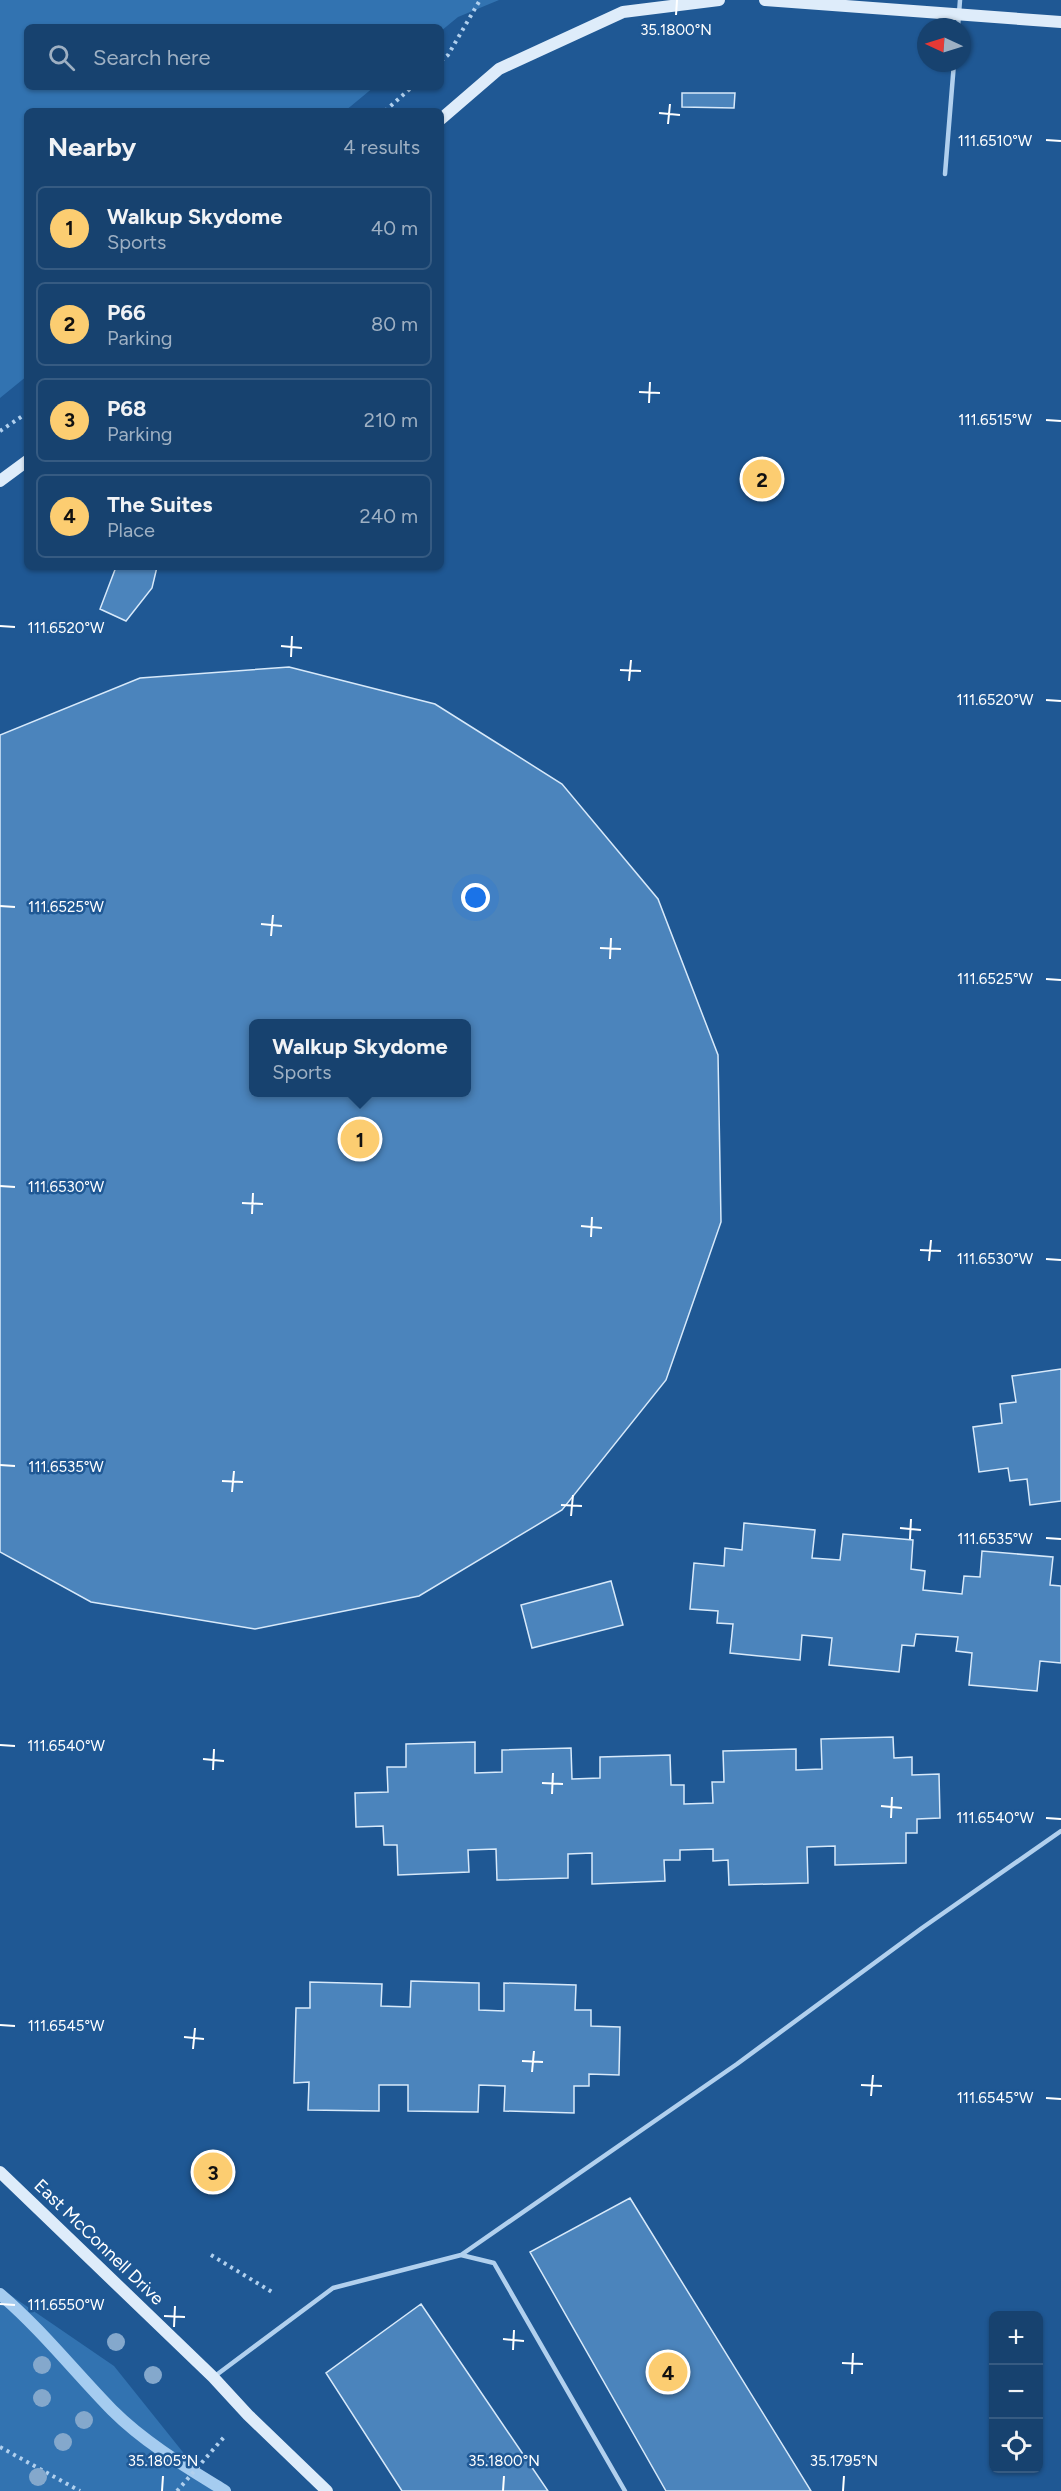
<!DOCTYPE html>
<html lang="en">
<head>
<meta charset="utf-8">
<style>
	body { margin:0; font-family:Figtree,sans-serif; background:#204974; color:#f1f3f6 }
	.controls { position:absolute; right:18px; bottom:18px; display:grid; overflow:hidden; border-radius:9px; box-shadow:0 2px 4px #0004 }
	.controls button { width:54px; height:54px; display:grid; place-items:center; padding:0; border:0; border-bottom:2px solid #365b82; background:#17426f; color:#f1f3f6; font:30px sans-serif }
	.compass { position:absolute; left:917px; top:18px; width:54px; height:54px; border-radius:50%; background:#17426f; box-shadow:0 2px 4px #0004; rotate:274deg }
	.you { position:absolute; left:476px; top:898px; width:21px; height:21px; margin:-15px; border:4px solid #fff; border-radius:50%; background:#1a73e8; box-shadow:0 0 0 9px #1a73e833 }
	.badge { display:grid; place-items:center; width:39px; height:39px; border-radius:50%; background:#fccd71; color:#111; font-size:20px; font-weight:700 }
	.pin { position:absolute; translate:-50% -50%; border:3px solid #fff; box-shadow:0 2px 6px #0006 }
	.popup { position:absolute; left:249px; top:1019px; width:222px; height:78px; box-sizing:border-box; display:grid; place-content:center; border-radius:9px; background:#17426f; filter:drop-shadow(0 2px 4px #0005); font-size:20px; white-space:nowrap; color:#9eb0c3 }
	.popup b { font-size:22px; color:#f1f3f6 }
	.popup::after { content:''; position:absolute; left:50%; top:100%; margin-left:-12px; border:12px solid transparent; border-top-color:#17426f }
	.list { margin:0; padding:0; list-style:none }
	h2 { display:flex; justify-content:space-between; align-items:center; height:78px; margin:0; padding:0 24px; font-size:26px }
	h2 small { font-size:20px; font-weight:400; color:#9eb0c3 }
	.list li { display:grid; grid-template-columns:39px 1fr auto; gap:18px; align-items:center; box-sizing:border-box; height:84px; margin:0 12px 12px; padding:0 12px; border:2px solid #365b82; border-radius:9px }
	.list b { display:block; font-size:22px; white-space:nowrap }
	.list p { margin:0; font-size:20px; white-space:nowrap; color:#9eb0c3 }
	.list em { font-size:20px; font-style:normal; color:#9eb0c3 }
	.icon { flex:none; width:33px; height:33px; fill:none; stroke:currentColor; stroke-width:2; stroke-linecap:round; stroke-linejoin:round }
	.map { position:relative; flex:none; width:1061px; height:2491px; overflow:hidden }
	.search { position:absolute; background:#17426f; box-shadow:0 2px 4px #0004; left:24px; top:24px; width:420px; height:66px; display:flex; align-items:center; gap:15px; box-sizing:border-box; padding:0 21px; border-radius:9px; color:#9eb0c3; font-size:22px }
	.panel { position:absolute; background:#17426f; box-shadow:0 2px 4px #0004; left:24px; top:108px; width:420px; height:462px; border-radius:9px }
	.map>svg:first-child { display:block }
</style>
</head>
<body>
<div class="map">
<svg width="1061" height="2491" viewBox="0 0 1061 2491">
	<rect width="100%" height="100%" fill="#1f5894"/>
	<path fill="#3273b1" d="M0 0H499L458 17 441 31V27H27V87H374L345 111H27V376L0 398Z
		M0 2288 114 2366 214 2491H0Z"/>
	<g fill="none" stroke-linecap="round" stroke-linejoin="round">
		<path stroke="#a5ccf0" stroke-width="12" d="M0 2294C41 2329 74 2371 112 2410 145 2443 186 2467 225 2491"/>
	</g>
	<path fill="#4b84bc" stroke="#d7e9fa" stroke-width="1.5" fill-rule="evenodd" d="M682 93H735L734 108 682 107Z
		M116 567H157L152 588 126 621 100 609Z
		M289 667 435 704 562 784 658 899 718 1055 721 1222 666 1380 562 1510 419 1596 255 1629 91 1602 0 1552V735L140 678ZM254 1024H466V1092H254Z
		M1061 1369V1501L1030 1505 1027 1479 1010 1481 1008 1468 979 1472 973 1427 1002 1423 1000 1404 1016 1402 1012 1376Z
		M744 1523 815 1530 812 1558 840 1560 843 1534 913 1540 911 1569 925 1571 923 1590 962 1594 964 1576 980 1577 982 1551 1053 1557 1050 1585 1061 1586V1663L1040 1661 1037 1691 969 1685 972 1653 956 1651 958 1637 916 1634 914 1646 902 1645 899 1672 829 1665 832 1638 802 1635 800 1660 730 1653 733 1624 717 1623 718 1611 690 1609 694 1563 724 1566 725 1548 742 1550Z
		M611 1581 623 1625 532 1648 521 1605Z
		M893 1737 894 1758 912 1757V1775L939 1774 940 1818 917 1819V1833H906V1863L835 1865V1846L807 1847 808 1883 729 1885 728 1860 713 1861V1849L680 1850V1860H664L665 1881 592 1884V1853L568 1854V1878L497 1880 496 1849 468 1850 469 1872 398 1875 397 1845H384L383 1826 356 1827 355 1793 388 1792 387 1767H406V1744L475 1742V1773L502 1772V1750L571 1748 572 1779 600 1778V1757L670 1755 671 1785H684V1804L713 1803 712 1782H724L723 1751 796 1749V1770L822 1769 821 1739Z
		M411 1981 479 1983V2010L504 2011V1983L576 1985 575 2010H591V2026L620 2027 619 2075 589 2074V2086H574V2113L504 2111 505 2086 479 2085 478 2112 408 2111V2085H379V2111L308 2110 309 2082 294 2083 296 2008H310V1982L382 1984 381 2006 410 2007Z
		M630 2198 811 2491H666L530 2252Z
		M421 2304 548 2491H402L326 2373Z"/>
	<g fill="none" stroke-linecap="round" stroke-linejoin="round">
		<path stroke="#b1d0ee" stroke-width="4" stroke-dasharray="3 4.5" stroke-linecap="butt" d="M441 61 448 55 480 0
			M385 111 412 87
			M0 431 27 413
			M211 2255 272 2292
			M0 2447 80 2491
			M177 2491 225 2436"/>
		<path stroke="#b1d0ee" stroke-width="4.5" d="M958 27 960 0
			M945 174 954 63
			M461 2255 494 2263 625 2491
			M215 2376 333 2288 461 2255 737 2064 922 1928 1061 1831"/>
		<path stroke="#deecfa" stroke-width="12" d="M765 0 1061 22
			M441 119 499 69 623 12 719 0
			M0 481 27 461
			M0 2172 213 2377 248 2415 327 2491"/>
	</g>
	<g fill="#84a8cc">
		<circle cx="116" cy="2342" r="9"/>
		<circle cx="42" cy="2365" r="9"/>
		<circle cx="153" cy="2375" r="9"/>
		<circle cx="42" cy="2398" r="9"/>
		<circle cx="84" cy="2420" r="9"/>
		<circle cx="63" cy="2442" r="9"/>
		<circle cx="38" cy="2477" r="9"/>
	</g>
	<path fill="none" stroke="#fff" stroke-width="2" d="M676 15 677 0M659 113 680 115M668 124 670 104M1046 140 1061 141M639 392 660 393M649 403 650 382M1046 420 1061 421M0 626 15 627M281 646 302 648M291 657 292 636M620 670 641 671M629 681 631 660M1046 700 1061 701M0 906 15 907M261 924 282 926M271 936 273 915M600 948 621 949M610 959 611 938M1046 979 1061 980M0 1186 15 1187M242 1203 263 1204M252 1214 253 1193M581 1226 602 1228M591 1237 592 1217M920 1250 941 1251M1046 1259 1061 1260M929 1261 931 1240M0 1465 15 1466M222 1481 243 1482M232 1492 234 1471M561 1505 582 1506M571 1516 573 1495M900 1528 921 1530M1046 1538 1061 1539M910 1539 911 1519M0 1745 15 1746M203 1759 224 1761M213 1770 214 1749M542 1783 563 1784M552 1794 553 1773M881 1806 902 1808M891 1818 892 1797M1046 1818 1061 1819M0 2025 15 2026M184 2037 204 2039M193 2049 195 2028M522 2061 543 2062M532 2072 534 2051M861 2085 882 2086M871 2096 873 2075M1046 2098 1061 2099M0 2304 15 2305M164 2316 185 2317M174 2327 175 2306M503 2339 524 2341M513 2350 514 2330M842 2363 863 2364M852 2374 853 2353M162 2491 163 2476M503 2491 504 2476M843 2491 844 2476"/>
	<g text-anchor="middle" dominant-baseline="central" stroke-width="5" stroke-linejoin="round" paint-order="stroke">
		<g font-size="18" fill="#fff" stroke="#1f5894">
			<text transform="translate(99 2242) rotate(44)">East McConnell Drive</text>
		</g>
	</g>
	<g font-size="15" text-anchor="middle" fill="#fff" stroke="#1f5894" stroke-width="5" stroke-linejoin="round" paint-order="stroke">
		<text x="676" y="35">35.1800°N</text>
		<text x="995" y="146">111.6510°W</text>
		<text x="995" y="425">111.6515°W</text>
		<text x="66" y="633">111.6520°W</text>
		<text x="995" y="705">111.6520°W</text>
		<text x="66" y="912">111.6525°W</text>
		<text x="995" y="984">111.6525°W</text>
		<text x="66" y="1192">111.6530°W</text>
		<text x="995" y="1264">111.6530°W</text>
		<text x="66" y="1472">111.6535°W</text>
		<text x="995" y="1544">111.6535°W</text>
		<text x="66" y="1751">111.6540°W</text>
		<text x="995" y="1823">111.6540°W</text>
		<text x="66" y="2031">111.6545°W</text>
		<text x="995" y="2103">111.6545°W</text>
		<text x="66" y="2310">111.6550°W</text>
		<text x="163" y="2466">35.1805°N</text>
		<text x="504" y="2466">35.1800°N</text>
		<text x="844" y="2466">35.1795°N</text>
	</g>
</svg>
<div class="controls">
<button>+</button>
<button>−</button>
<button><svg class="icon" aria-label="locate" viewBox="0 0 24 24"><circle cx="12" cy="12" r="6"/><path d="M12 2v4M12 18v4M2 12h4M18 12h4"/></svg></button>
</div>
<svg class="compass" viewBox="-18 -18 36 36"><path d="M0-13l5 13h-10z" fill="#e53935"/><path d="M0 13l5-13h-10z" fill="#9eb0c3"/></svg>
<div class="you"></div>
<div class="pin badge" style="left:360px;top:1139px">1</div>
<div class="popup"><b>Walkup Skydome</b>Sports</div>
<div class="pin badge" style="left:762px;top:479px">2</div>
<div class="pin badge" style="left:213px;top:2172px">3</div>
<div class="pin badge" style="left:668px;top:2372px">4</div>
<div class="search"><svg class="icon" aria-label="search" viewBox="0 0 24 24"><circle cx="10" cy="10" r="6"/><path d="M15 15l6 6"/></svg>Search here</div>
<section class="panel">
<h2>Nearby<small>4 results</small></h2>
<ul class="list">
<li><span class="badge">1</span><div><b>Walkup Skydome</b><p>Sports</p></div><em>40 m</em></li>
<li><span class="badge">2</span><div><b>P66</b><p>Parking</p></div><em>80 m</em></li>
<li><span class="badge">3</span><div><b>P68</b><p>Parking</p></div><em>210 m</em></li>
<li><span class="badge">4</span><div><b>The Suites</b><p>Place</p></div><em>240 m</em></li>
</ul>
</section>
</div>
</body>
</html>
